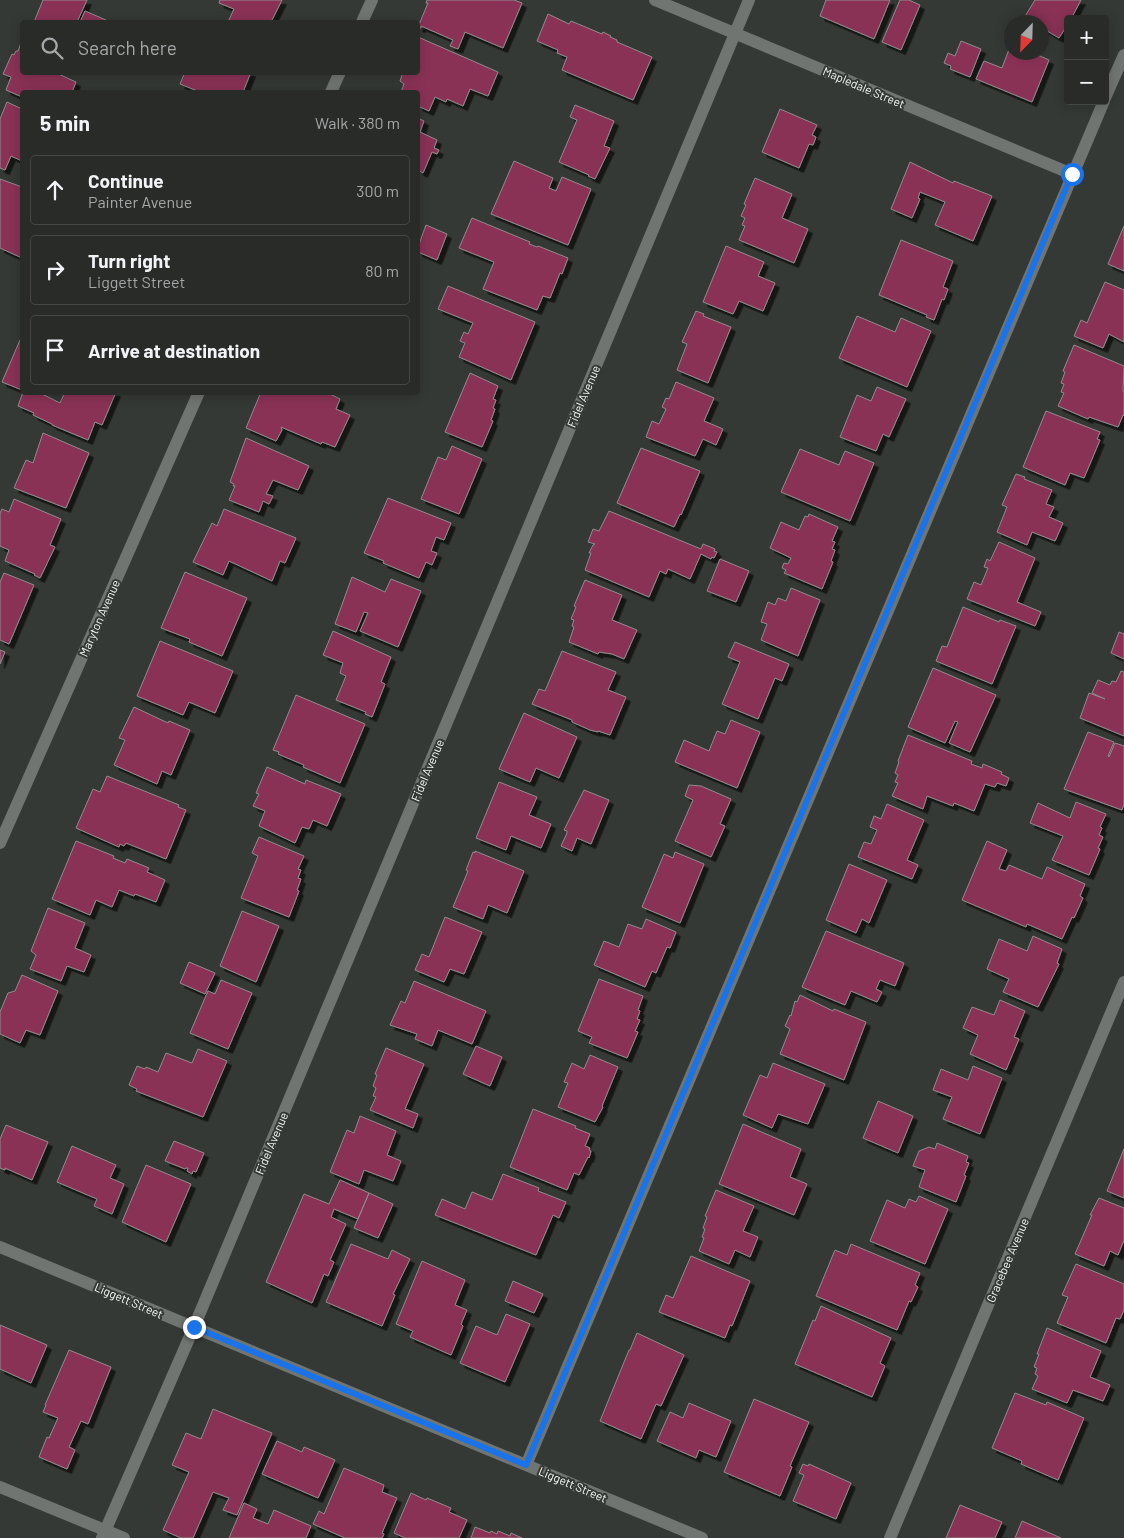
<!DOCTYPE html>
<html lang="en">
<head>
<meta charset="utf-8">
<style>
	body { margin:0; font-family:Barlow,sans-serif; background:#343734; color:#f1f3f6 }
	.controls { position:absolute; right:15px; top:15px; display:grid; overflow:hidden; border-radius:5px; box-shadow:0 2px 12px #0003 }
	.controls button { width:45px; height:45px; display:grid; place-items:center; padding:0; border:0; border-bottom:1px solid #444745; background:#282b28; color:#f1f3f6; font:25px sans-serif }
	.compass { position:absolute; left:1004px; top:15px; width:45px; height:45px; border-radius:50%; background:#282b28; box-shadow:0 2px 12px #0003; rotate:203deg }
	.stop { position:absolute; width:15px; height:15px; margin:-11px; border:4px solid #1a73e8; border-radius:50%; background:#fff }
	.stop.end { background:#1a73e8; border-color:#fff; box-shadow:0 1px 5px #0008 }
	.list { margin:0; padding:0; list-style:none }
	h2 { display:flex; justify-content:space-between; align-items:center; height:65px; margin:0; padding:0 20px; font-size:21px }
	h2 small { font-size:16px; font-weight:400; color:#a5a7a8 }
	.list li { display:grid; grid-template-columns:32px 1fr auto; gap:15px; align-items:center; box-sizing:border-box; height:70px; margin:0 10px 10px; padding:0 10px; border:1px solid #444745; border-radius:5px }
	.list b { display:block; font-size:19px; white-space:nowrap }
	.list p { margin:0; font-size:16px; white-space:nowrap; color:#a5a7a8 }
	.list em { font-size:16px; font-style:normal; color:#a5a7a8 }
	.icon { flex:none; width:28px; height:28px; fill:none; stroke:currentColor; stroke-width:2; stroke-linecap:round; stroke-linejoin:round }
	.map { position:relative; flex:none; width:1124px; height:1538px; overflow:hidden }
	.search { position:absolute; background:#282b28; box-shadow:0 2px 12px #0003; left:20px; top:20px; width:400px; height:55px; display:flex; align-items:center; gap:12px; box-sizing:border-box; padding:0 18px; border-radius:5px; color:#a5a7a8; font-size:19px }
	.panel { position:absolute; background:#282b28; box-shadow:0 2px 12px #0003; left:20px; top:90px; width:400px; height:305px; border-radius:5px }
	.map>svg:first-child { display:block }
</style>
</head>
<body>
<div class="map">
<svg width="1124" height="1538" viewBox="0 0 1124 1538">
	<defs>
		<filter id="shadow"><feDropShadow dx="4.5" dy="4.5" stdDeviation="0" flood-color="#0009"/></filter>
	</defs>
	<rect width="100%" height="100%" fill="#353935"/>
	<path fill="#8a3156" stroke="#928b8d" filter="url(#shadow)" d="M43 0H87L77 22H79H34Z
		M220 0H282L271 22H228L234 9 219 3Z
		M427 0H514L522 3 503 48 465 32 458 49 450 46 453 40 421 26V28L418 27 428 3H426Z
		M826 0H890L874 39 820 16Z
		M900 0H909L920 5 901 50 882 42Z
		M1035 0H1081L1071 19H1068V24L1059 38 1042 28V22H1032L1024 18Z
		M85 11 106 20 105 22H80Z
		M548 14 569 24 571 21 602 34 603 32 611 36 610 37 617 40V42L652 57 633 100 562 70 567 57 557 53 558 50 537 41Z
		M418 37 498 72 488 96 470 89 463 106 447 99 446 102 435 97 429 111 418 106V92H401L404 84 400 81 403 72H418Z
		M22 40V72H54L76 82 72 92H22V97L6 90 11 77 3 74 12 54 14 55 16 51H18Z
		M961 41 981 49 970 77 950 69 951 66 944 63 948 53 955 56Z
		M1011 44 1012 52H1031L1049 60 1032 102 976 79 984 61 1002 68Z
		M185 72H251L243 92H200L180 84Z
		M7 102 22 109V161L11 156 5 170 0 168V119Z
		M575 105 614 121 604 146 610 148 595 179 588 176 589 175 559 162 577 120 570 117Z
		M780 109 817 125 812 135 816 137 813 145 809 144 799 168 762 152Z
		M418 118 424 121 420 132 437 140 434 148 439 150 437 154 432 152 423 173 418 170Z
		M514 161 553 178 549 188 556 191 562 177 591 189 568 245 491 214Z
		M910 162 953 183 954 181 992 196 973 241 935 225 945 202 920 192 918 198 920 199 912 218 891 209Z
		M755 178 792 194 782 218 808 229 794 263 739 240 745 226 742 225 745 218 741 216 746 205 744 204Z
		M0 179 22 187V258L0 248Z
		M472 218 530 242 529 244 537 247 538 246 568 258 562 274 560 273 550 298 543 296 537 310 483 289 494 262 459 248Z
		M426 225 447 234 437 260 418 252V247Z
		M1124 226V271L1108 264Z
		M901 240 953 261 943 287 948 289 944 300 942 299 934 320 926 317 927 315 879 295Z
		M726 246 764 262 758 276 775 283 763 311 739 301 733 314 703 302Z
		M1105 282 1124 290V342L1109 334 1103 348 1074 336 1081 320 1087 323Z
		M448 286 535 322 511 380 459 357 465 343 460 341 464 332 468 334 473 323 438 309Z
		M696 311 704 314 703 316 731 327 708 383 677 370 687 344 682 342Z
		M857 316 895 332 901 318 931 331 907 387 839 358Z
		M20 340 22 341V390L2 382Z
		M1074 345 1124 366 1123 391H1124V416L1123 415 1118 427 1089 417 1088 419 1058 406 1064 393 1061 392 1064 384 1061 383 1065 372 1063 371Z
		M470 373 498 386 493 399 496 400 493 408 495 409 491 420 493 421 482 447 445 432Z
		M676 382 714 398 704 421 723 429 716 445 703 439 695 456 646 437 652 421 659 424 666 409 662 407 666 398 669 399Z
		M877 387 906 399 889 437 883 434 876 451 840 437 857 395 871 401Z
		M23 392H38L60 403 65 392H116L102 425 95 422 88 440 52 425V424L33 415 34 413 18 406Z
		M261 392H326L340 399 336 409 350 415 335 447 322 442 321 444 281 427 282 430 276 441 246 428Z
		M1046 411 1100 432 1097 439 1100 440 1084 478 1070 473 1065 485 1023 467Z
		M43 433 89 453 66 508 14 488 26 460 33 463Z
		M246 438 309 466 298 490 273 480 266 494 273 496 269 504 263 501 259 512 229 500 235 486H233L234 484 230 482Z
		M452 446 482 459 459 514 421 499 438 457 446 460Z
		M641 448 700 471 681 515 680 514 674 527 617 503Z
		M800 449 839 465 845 451 874 463 850 521 781 492Z
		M1016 474 1025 477 1024 479 1052 490 1046 504 1054 507 1049 517 1063 523 1055 541 1032 532 1027 545 997 532 1007 507 1002 505Z
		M388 498 451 523 444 540 436 537 431 551 437 553 432 565 426 562 419 578 383 563 384 561 364 553Z
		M14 499 61 519 50 545 55 547 40 578 34 575 35 574 5 561 9 550 0 546V513L2 509 9 512Z
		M224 509 296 538 285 563 280 561 272 581 229 561 223 575 193 562 212 523 217 526Z
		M609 511 701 549 703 544 715 549 714 551 717 552 714 558 712 557 711 559 701 554 690 579 668 569 666 574 660 571 649 597 585 570 591 553H589L593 545 595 544 588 542 593 529 599 531Z
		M809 514 838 527 832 541 835 542 832 549 835 550 831 561 833 562 822 589 784 573 786 570 782 568 784 563 788 564 791 558 770 548 781 522 799 530 805 516 808 517Z
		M999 542 1035 558 1017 602 1041 612 1035 626 967 599 974 582 981 585 988 568 984 567 987 559 990 561Z
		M720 559 749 571 736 602 707 591Z
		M185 572 247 598 222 656 189 642 190 639 161 628Z
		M4 573 34 585 9 644 0 640V582Z
		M352 577 385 592 391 579 421 591 398 647 360 631 368 613 364 612 356 632 335 624Z
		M585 580 622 595 612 620 637 630 624 659 612 654 599 652 598 654 569 642 574 627 572 626 574 620 571 619 576 607 574 606Z
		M791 588 820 600 798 656 761 640 767 624 761 622 768 602 775 605 778 598 786 601Z
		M963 607 999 622 1000 620 1016 626 992 684 936 661 942 646 947 647Z
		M333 631 391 657 381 682 385 684 372 717 365 714 366 712 336 700 346 676 340 673 343 663 323 655Z
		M1119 632 1124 634V659L1111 653Z
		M160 641 233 671 215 713 189 702 183 715 137 696Z
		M735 642 789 664 782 681 775 678 758 719 722 704 740 662 728 657Z
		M0 650 5 652 0 664Z
		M562 651 616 672 608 690 626 697 610 735 598 731V732L590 730 572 722V720L532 704 539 689 545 691Z
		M933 668 996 695 970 752 949 743 958 722 955 721 945 743 908 727Z
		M1121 671 1124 672V736L1080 718 1089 693 1105 699 1092 693 1098 680 1110 685 1112 681 1116 682Z
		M296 695 365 724 340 783 303 767 304 765 278 754 279 752 273 750Z
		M134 707 168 723 169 721 190 730 171 775 162 771 157 784 114 765 125 740 119 738Z
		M524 713 577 737 559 778 536 768 530 782 499 769Z
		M731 720 760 732 737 788 675 762 684 740 709 751 717 731 725 734Z
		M1088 732 1114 742 1108 756 1109 757 1115 743 1124 746V804L1122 810 1064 789Z
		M908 735 972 761 971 764 982 768 983 764 1002 772 1001 774 1009 778 1006 786 997 783 995 787 985 784 974 811 954 803 953 806 927 796 923 809 892 796 898 783 895 782 898 775 895 773 899 762 898 761Z
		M267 767 305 784 306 780 341 794 327 826 313 820 309 829 302 827 295 843 259 826 265 811 253 806 259 794 256 793Z
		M107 776 179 805 178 807 186 810 166 859 126 843 124 846 120 844 119 847 76 828 93 789 100 792Z
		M499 782 537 797 529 815 551 824 541 848 511 836 506 850 476 838Z
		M689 785 701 786 731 799 720 824 725 826 711 857 675 841 693 800 685 796Z
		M584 790 609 800 591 844 577 838 572 851 561 846 567 833V831L564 830Z
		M1076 802 1106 814 1100 827 1102 828 1099 835 1103 837 1098 848 1100 849 1089 875 1052 860 1063 836 1030 823 1038 803 1070 818Z
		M887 804 924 820 907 860 918 865 912 879 858 857 864 842 871 844 877 830 870 827 874 816 881 819Z
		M259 837 304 856 298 869 301 870 298 878 301 879 297 890 299 891 289 917 241 898 258 856 252 853Z
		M76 841 114 856 113 858 125 863 127 859 149 868 147 872 165 880 156 902 135 894 134 896 119 890 112 907 96 900 90 915 52 899Z
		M987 841 1007 850 999 869 1006 871 1009 865 1042 879 1047 867 1085 884 1080 896 1083 898 1074 918 1072 917 1062 939 1027 924 1026 927 962 900Z
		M475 851 524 871 507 913 488 905 483 919 453 907 468 871 466 870 473 852 475 853Z
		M675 852 704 864 680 923 642 907 664 854 673 858Z
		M849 864 887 880 869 923 862 919 856 933 826 920Z
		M48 908 85 923 75 948 91 955 84 972 67 966 61 981 30 969 36 955 31 951Z
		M242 911 279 926 256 982 220 966Z
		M445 917 482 932 464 974 450 969 444 982 415 970 422 954 429 957Z
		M646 919 676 932 670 948 667 947 656 973 652 971 645 987 594 965 604 941 619 947 628 924 642 929Z
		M826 931 904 963 895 986 880 980 876 989 882 992 877 1002 851 991 845 1005 802 987Z
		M1033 936 1062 949 1057 963 1059 964 1038 1007 1003 992 1009 979 987 969 999 939 1027 951Z
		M189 962 215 973 205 994 180 983Z
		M22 975 58 991 40 1035 26 1030 20 1043 0 1034V1012L8 993 15 991Z
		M599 979 643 996 638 1010 640 1011 637 1019 640 1020 635 1031 638 1032 627 1058 589 1043 592 1037 578 1031Z
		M221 980 252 993 228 1049 190 1033 208 991 215 994Z
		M414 981 486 1011 472 1044 438 1030 432 1046 415 1039 417 1034 390 1025 401 1001 405 1003Z
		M800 995 833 1011 834 1009 866 1022 844 1080 780 1054 790 1029 785 1026 790 1015 791 1016 795 1001 797 1002Z
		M1000 1000 1025 1011 1014 1037 1019 1039 1006 1070 970 1054 978 1035 963 1028 972 1007 994 1015Z
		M476 1046 502 1057 490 1086 463 1074Z
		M386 1048 424 1064 405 1109 418 1114 413 1128 370 1110 376 1097 373 1096 376 1088 373 1086 377 1075 375 1074Z
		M198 1049 227 1061 203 1117 136 1091 137 1089 129 1085 137 1066 145 1069 146 1067 158 1072 166 1053 192 1063Z
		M590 1055 618 1067 602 1106 603 1107 595 1122 558 1107 568 1083 564 1082 572 1063 584 1069Z
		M773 1063 825 1084 808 1124 778 1114 772 1128 743 1115 760 1075 767 1078Z
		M973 1066 1002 1078 980 1134 943 1119 952 1097 933 1090 941 1069 968 1080Z
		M878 1101 913 1116 898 1153 863 1138Z
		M533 1109 576 1126 575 1128 590 1134 585 1146 590 1148 589 1150 591 1151 589 1158 588 1157 579 1175 574 1173 567 1190 510 1167Z
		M360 1116 396 1131 387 1155 401 1161 393 1181 364 1170 359 1184 330 1172 347 1130 354 1133Z
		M743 1124 801 1149 790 1177 807 1184 794 1215 719 1184Z
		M6 1125 48 1142 32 1180 5 1168V1170L0 1168V1139Z
		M174 1141 204 1153 196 1172 193 1171 192 1174 187 1171 188 1168H186L185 1169 165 1161Z
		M937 1143 968 1156 966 1162 969 1163 964 1175 966 1176 956 1202 919 1187 925 1170 913 1166 919 1151 929 1147 935 1149Z
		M72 1146 116 1165 110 1178 124 1184 112 1214 94 1206 97 1199 57 1182Z
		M1124 1149V1198L1107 1191Z
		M146 1165 191 1184 166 1242 122 1222Z
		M503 1174 539 1188 538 1191 566 1202 559 1218 553 1215 536 1255 435 1215 442 1199 465 1209 472 1192 492 1200Z
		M340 1180 369 1193 358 1219 334 1209 331 1217 346 1224 330 1260 334 1262 328 1276 324 1274 312 1303 266 1282 304 1194 329 1204Z
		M716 1190 754 1206 743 1231 758 1237 750 1257 735 1250 729 1264 699 1251 704 1238 702 1237 705 1229 703 1228 707 1217 705 1216Z
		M369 1193 393 1204 378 1238 354 1228Z
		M919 1196 948 1209 925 1264 870 1241 887 1200 905 1208 909 1199 916 1202Z
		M1099 1198 1124 1208V1240L1118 1255 1110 1251 1104 1266 1075 1254 1092 1215H1090Z
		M351 1244 388 1259 392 1250 410 1259 393 1294 395 1295 382 1326 326 1302Z
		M851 1244 920 1273 915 1285 918 1287 911 1302 909 1301 897 1330 816 1296 835 1250 847 1255Z
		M691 1256 750 1281 732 1326 730 1325 725 1338 659 1312 666 1295 673 1298Z
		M422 1261 465 1280 455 1305 467 1310 461 1324 463 1326 451 1355 410 1337 413 1331 396 1324Z
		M1076 1264 1124 1284V1310L1120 1319 1116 1318 1106 1343 1057 1323 1068 1297 1062 1295Z
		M513 1281 543 1294 534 1313 505 1301Z
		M821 1306 891 1338 880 1363 885 1366 872 1397 795 1364 813 1320 815 1321Z
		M506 1314 530 1324 505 1382 460 1363 476 1326 497 1335Z
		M0 1325 47 1345 31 1383 0 1369Z
		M1047 1328 1101 1351 1090 1377 1110 1385 1103 1401 1073 1390 1067 1403 1032 1389 1038 1376 1035 1374 1037 1368 1034 1367 1039 1354H1037Z
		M637 1333 684 1355 661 1406 656 1404 641 1439 600 1421 629 1350H630Z
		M69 1350 111 1367 88 1424 81 1421 69 1447 75 1450 67 1469 39 1457 47 1437 49 1438 58 1418 43 1412 46 1405H45Z
		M1015 1393 1046 1405 1047 1402 1084 1418 1058 1480 1021 1464 1022 1461 992 1448Z
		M754 1399 809 1422 790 1466 792 1467 780 1496 724 1472Z
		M689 1403 731 1421 716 1457 699 1450 696 1458 657 1441 670 1412 683 1418Z
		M213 1409 272 1433 237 1515 223 1510 229 1498 213 1492 193 1538H181L163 1530 189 1472 172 1465 186 1433 201 1439Z
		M277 1441 302 1452 304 1447 335 1460 318 1498 262 1474Z
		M803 1464 808 1466 809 1464 851 1483 836 1519 793 1501 804 1475 799 1473Z
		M344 1468 384 1485 382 1492 397 1498 382 1533 384 1534 382 1538H345L313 1524 319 1511 324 1514Z
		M411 1493 426 1500 427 1498 451 1508 449 1512 467 1520 459 1538H405L394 1533Z
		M244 1503 257 1509 253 1518 268 1524 274 1510 311 1526 306 1538H229Z
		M960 1505 1002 1522 995 1538H946Z
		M1022 1521 1061 1538H1015Z
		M475 1527 490 1533 491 1531 497 1534 498 1531 510 1536 511 1533 522 1538H471Z"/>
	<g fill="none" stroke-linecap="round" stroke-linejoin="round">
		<path stroke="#717571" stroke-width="12" d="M0 1487 124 1538"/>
		<path stroke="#717571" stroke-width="12" d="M655 0 1072 174
			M362 22 372 0
			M331 92 340 72
			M1105 98 1124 55
			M0 843 199 392
			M0 1247 702 1538
			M526 1465 1104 101
			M102 1538 194 1327 749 0
			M890 1538 1124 982"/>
	</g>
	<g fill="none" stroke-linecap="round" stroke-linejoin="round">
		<path stroke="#1a73e8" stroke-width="6" d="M194 1327 526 1465 1072 174"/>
	</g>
	<g text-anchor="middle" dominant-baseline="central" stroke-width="4" stroke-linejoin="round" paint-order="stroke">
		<g font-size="12" fill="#f3f5f2" stroke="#353935">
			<text transform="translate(864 87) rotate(23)">Mapledale Street</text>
			<text transform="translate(583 396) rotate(-67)">Fidel Avenue</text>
			<text transform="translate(99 618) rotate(-66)">Maryton Avenue</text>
			<text transform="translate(427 770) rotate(-67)">Fidel Avenue</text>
			<text transform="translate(271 1143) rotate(-67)">Fidel Avenue</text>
			<text transform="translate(1007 1260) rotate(-67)">Gracebee Avenue</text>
			<text transform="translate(129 1300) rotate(23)">Liggett Street</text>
			<text transform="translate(573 1484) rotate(23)">Liggett Street</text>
		</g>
	</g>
</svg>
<div class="controls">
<button>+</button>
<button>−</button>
</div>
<svg class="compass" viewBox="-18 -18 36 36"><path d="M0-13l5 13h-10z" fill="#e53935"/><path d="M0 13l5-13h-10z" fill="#a5a7a8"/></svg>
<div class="stop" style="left:1072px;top:174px"></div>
<div class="stop end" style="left:194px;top:1327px"></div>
<div class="search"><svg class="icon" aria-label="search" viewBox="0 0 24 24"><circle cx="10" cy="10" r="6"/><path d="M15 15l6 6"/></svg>Search here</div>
<section class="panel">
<h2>5 min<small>Walk · 380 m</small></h2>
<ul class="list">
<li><svg class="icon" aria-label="ahead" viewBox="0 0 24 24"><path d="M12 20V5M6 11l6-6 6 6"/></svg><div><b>Continue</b><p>Painter Avenue</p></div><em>300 m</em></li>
<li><svg class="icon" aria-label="right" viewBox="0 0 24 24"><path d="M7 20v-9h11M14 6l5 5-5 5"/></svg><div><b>Turn right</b><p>Liggett Street</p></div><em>80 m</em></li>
<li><svg class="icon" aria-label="arrive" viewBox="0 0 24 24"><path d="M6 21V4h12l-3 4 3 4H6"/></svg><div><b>Arrive at destination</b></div></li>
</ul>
</section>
</div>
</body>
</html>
